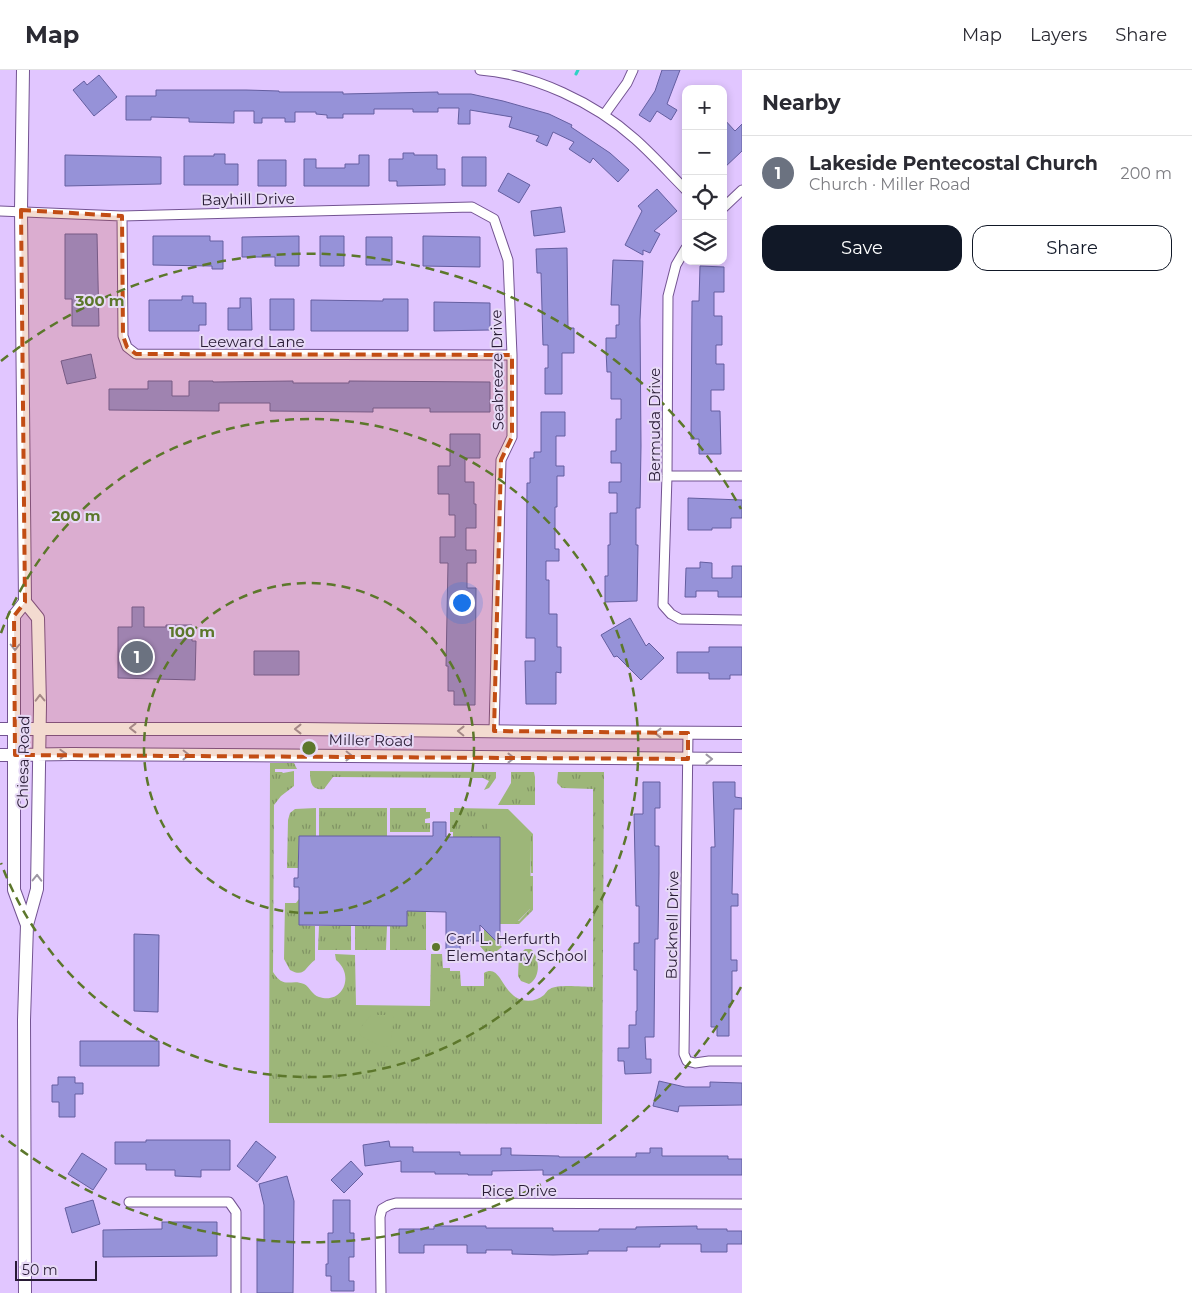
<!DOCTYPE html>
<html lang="en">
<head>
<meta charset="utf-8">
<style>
	body { margin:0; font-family:Montserrat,sans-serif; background:#f7f7f7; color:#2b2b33 }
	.controls { position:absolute; right:15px; top:15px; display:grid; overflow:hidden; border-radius:10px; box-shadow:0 2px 8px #0003 }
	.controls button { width:45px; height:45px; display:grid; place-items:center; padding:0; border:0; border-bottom:1px solid #e1e1e2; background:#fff; color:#2b2b33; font:25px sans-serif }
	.scale { position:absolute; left:15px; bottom:12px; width:82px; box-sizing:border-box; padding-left:5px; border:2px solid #281b35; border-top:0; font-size:14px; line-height:18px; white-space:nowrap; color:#281b35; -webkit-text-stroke:4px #e7daf6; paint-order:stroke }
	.you { position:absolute; left:461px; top:532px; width:18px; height:18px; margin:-12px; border:4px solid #fff; border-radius:50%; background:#1a73e8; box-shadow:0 0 0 8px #1a73e833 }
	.badge { display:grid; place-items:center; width:32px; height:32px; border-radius:50%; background:#111827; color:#fff; font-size:16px; font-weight:700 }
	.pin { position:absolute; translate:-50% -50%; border:2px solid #fff; box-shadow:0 1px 5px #0006 }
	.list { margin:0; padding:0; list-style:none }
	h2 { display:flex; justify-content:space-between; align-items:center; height:65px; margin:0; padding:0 20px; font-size:21px }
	h2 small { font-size:16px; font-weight:400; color:#7c7c81 }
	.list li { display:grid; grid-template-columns:32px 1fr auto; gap:15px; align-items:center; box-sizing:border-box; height:75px; padding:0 20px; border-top:1px solid #e1e1e2 }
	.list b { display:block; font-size:19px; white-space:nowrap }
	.list p { margin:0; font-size:16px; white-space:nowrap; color:#7c7c81 }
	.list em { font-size:16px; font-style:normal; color:#7c7c81 }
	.actions { display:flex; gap:10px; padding:15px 20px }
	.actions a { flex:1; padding:11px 0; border:1px solid #111827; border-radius:15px; text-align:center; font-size:18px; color:#111827 }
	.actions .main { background:#111827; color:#fff }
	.icon { flex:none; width:28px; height:28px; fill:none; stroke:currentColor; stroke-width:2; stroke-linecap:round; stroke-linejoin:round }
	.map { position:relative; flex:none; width:742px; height:1223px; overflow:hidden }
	header { display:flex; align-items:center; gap:30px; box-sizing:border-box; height:70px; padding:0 25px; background:#fff; border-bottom:1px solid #e1e1e2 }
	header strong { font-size:24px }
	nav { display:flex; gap:28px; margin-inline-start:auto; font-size:18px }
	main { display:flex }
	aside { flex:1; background:#fff }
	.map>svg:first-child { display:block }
</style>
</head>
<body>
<header>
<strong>Map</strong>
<nav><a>Map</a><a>Layers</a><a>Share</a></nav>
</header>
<main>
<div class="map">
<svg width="742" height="1223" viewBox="0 0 742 1223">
	<defs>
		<pattern id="grass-tufts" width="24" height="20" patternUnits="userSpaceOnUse" patternTransform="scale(1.25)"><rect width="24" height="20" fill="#9db679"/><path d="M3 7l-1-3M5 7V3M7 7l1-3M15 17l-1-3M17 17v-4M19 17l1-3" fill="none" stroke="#809364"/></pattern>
	</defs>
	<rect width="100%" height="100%" fill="#e1c6ff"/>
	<path fill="url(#grass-tufts)" d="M270 693H294L297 699H275V702H282L283 703 294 701V716L281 726 274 735 273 902C284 920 291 908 304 914 310 917 312 925 319 927 343 935 355 905 336 890L335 884 355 885 356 935 430 936 431 884H442L443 898H450V901H460L461 916H484V903C501 893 502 925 522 930 530 932 538 930 544 925 546 923 547 920 550 919 558 914 582 917 593 917V719L562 718 557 713 558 702H604L602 1054 269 1053Z
		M310 701 496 702V708L489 718 484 720 489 711 483 708 333 707 324 719C311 721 310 711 310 701Z
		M511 702H534L535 707V735H498L511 713Z
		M316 738V766H299L298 798H287L288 750 290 743 295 739Z
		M319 738H387V766H319Z
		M390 738H426V742H430V748L425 749V753H430V762H390Z
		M454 738 508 739 533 764V803H531L530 765 497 746 493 750H488V767H453V762H450V742H454Z
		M530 806H533V840L519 854H488L485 851H519L530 839Z
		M299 829V855L315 856V890C305 897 305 908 290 900L284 889 285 833H296Z
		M407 841H426V880H390V856H406Z
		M319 856H351V880H318Z
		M355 856H387L386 880H355Z
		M484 859 502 877 493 884 485 882 480 876 484 875Z
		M525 879H531C540 887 541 908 529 914L521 911 518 906 519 885Z"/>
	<path fill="#9db679" d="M497 741H507L531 765 530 839 518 851H500V768L488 767V750H493V746H497Z
		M371 945H392L394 947 390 976 382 977 361 966 359 963 361 957Z"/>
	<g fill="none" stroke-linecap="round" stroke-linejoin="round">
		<path stroke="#2dd2c5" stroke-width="3" d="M576 4 578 0"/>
	</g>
	<path fill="#9692d8" stroke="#645ea0" d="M662 0H680L667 34 677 40 671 50 657 41 650 52 639 45 655 21Z
		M99 5 117 27 94 46 73 20 84 11 87 15Z
		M156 20H246L279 21V22H343V24L438 22V24H471L503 31 549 44 572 55 571 57 610 83 629 100 618 112 593 88 590 93 569 79 574 72 553 62 547 76 536 71 539 66 509 57 512 47 470 40V54H458L459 38H438V42H413V39H374V44H343V48H327V45L316 44V42H295V52H285V48H262V53H254V41H234V53L189 52V48L151 47V50H126V26H156Z
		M723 48 735 61 742 54V81L723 99Z
		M403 83H414V85H437V99H445V115L397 116V111H389V89H403Z
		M214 84H225V94H238V115H184V86H214Z
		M65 85 161 87V114L65 116Z
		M359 85H369V116H304V89H316V98H345V94H359Z
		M462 87H486V116H462Z
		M258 90H286V116H258Z
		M508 103 530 115 519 133 498 121Z
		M657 119 677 141 654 161 660 164 650 183 643 180V185L625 175 642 141 638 136Z
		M561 137 565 162 534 166 531 141Z
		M65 164H97L99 256H72V229H65Z
		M153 166H210V171H223V199H212V196L153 195Z
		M299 166V196H275V187H242V167Z
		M320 166H344V196H320Z
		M423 166 480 167V197L423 196Z
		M366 167H392V195H366Z
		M567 178 568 258H574V283H562V324H545V298H548V275H543L541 203H537L536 179Z
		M613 190 643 191 640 250 641 376 640 438H636V475H638L637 531 605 532V506H608V475H610V443H617V423H609V412H621V393H611V381H616V349H621V329H611V302H607L606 280V268H616V255H619V235H611Z
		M700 196 724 197V222H714V246H722V275H716V294H724V320H711V341H720L721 384H699V369H691L692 231H699Z
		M182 226H193V233H206V255H199V261H149V230H182Z
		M240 228H251L252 260H228V238H240Z
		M270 229H294V260H270Z
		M383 229H408V261H311V230L383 231Z
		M434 232 490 233V260L434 261Z
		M91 284 96 308 67 314 61 291Z
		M148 311H172V326H189V311H213V312L293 311V313H349V311L490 312V342H430V338H373V342L270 341V333H219V341L109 340V319H148Z
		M541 342H565V366H556V396H564V406H557V437H555V479H559V491H546V510H549V544H557V577H561V603L556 602V634H526L525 591H535V568H526L527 413H530V388H534V382H541Z
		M450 364H480V388H465V412H474V434H476V458H466V480H476V493H467V518H476L475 635H454V621H448V596H446L448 493H440V467H455V445H449V424H438V396H450Z
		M688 428 742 430V448H731V458H712V460H688Z
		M700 492 712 493V508H732V496H742V527H718V521H696V527H685L686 498H700Z
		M132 537H144V557H166V555H192V571H196L195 610 118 608V557H132Z
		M630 548 646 576 649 573 664 588 641 610 617 586 614 587 601 565Z
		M709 577H742V605H730V609H709V603H677V582H709Z
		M254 581H299V605H254Z
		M643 712H660V738H655V776H659V803L658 869H655L654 967H645L646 989H651V1003L625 1004 624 991H618V978H629V955H636V941H637V900H634V873H639V836H636L634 744H643Z
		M713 712H735V727L742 728V739H734L732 824H738V836H731V890H737V901H732V934H729V966H717V957H711V777H715Z
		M433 752H446V767H500V875L480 855V871H460V879H446V842L407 841V856L299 855V817H294V808H298L299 766H433Z
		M134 864 159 865 158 942 134 941Z
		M80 971H159V996H80Z
		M58 1007H75V1013H83V1024H75V1047H59V1032H52V1015H58Z
		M659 1011 685 1017H710V1012L742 1013V1035L679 1036 678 1042 653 1036Z
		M146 1070H230V1100H201V1107L175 1106V1100H146V1094H115V1072H146Z
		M256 1071 276 1087 257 1112 237 1096Z
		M389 1071 390 1077H413V1082H460V1085H501V1078H511V1085L559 1086V1087H636V1083H650V1078H662V1086H728V1089H742V1105H543V1100L492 1101V1105H468V1104H435V1102H401V1091L365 1096 363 1075Z
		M82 1083 107 1099 93 1120 68 1104Z
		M351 1091 363 1104 344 1123 331 1110Z
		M287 1106 294 1131 293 1223H257V1171H264V1135L259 1114Z
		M93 1130 100 1154 72 1163 65 1138Z
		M333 1130H350V1163H354V1187H349V1211H354V1221H331V1206H326V1194H328V1163H333Z
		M162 1152H217V1186L103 1187V1160L162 1159Z
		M434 1156H486V1158H553V1161H599V1159H636V1157L697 1156V1159H727V1161H742V1174H727V1182H701V1174H660V1177H627V1181H588V1184L553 1185 512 1184V1180H486V1183H467V1175H424V1183H399V1159H434Z"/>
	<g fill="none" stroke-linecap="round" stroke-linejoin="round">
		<defs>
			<path id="street" d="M480 0C534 4 595 33 635 69 653 85 669 103 686 120
				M604 45 627 13 633 0
				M723 138 742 120
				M0 141 122 146 472 137 494 149 508 190 512 285V367L501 390 494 661
				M122 146 123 266 127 277 136 284 512 285
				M686 178 676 195 668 226 667 406 663 535 671 544 680 549 742 550
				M667 406H742
				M688 663 684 984 687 991 695 993 709 991H742
				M129 1132H229L236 1142V1223
				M381 1223 380 1147 382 1139 389 1135 396 1133 742 1134"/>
			<path id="secondary" d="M23 0 21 140 25 532 14 546V820L27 855
				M0 659H303L547 662 742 663
				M0 685 72 684 742 689
				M25 1223 24 950 27 855 37 819 40 635 38 548 25 532"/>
		</defs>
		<use href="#street" stroke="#735392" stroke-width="11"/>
		<use href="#secondary" stroke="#735392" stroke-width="14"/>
		<use href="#street" stroke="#fff" stroke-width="9"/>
		<use href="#secondary" stroke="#fff" stroke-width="12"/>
	</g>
	<defs><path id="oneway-chevron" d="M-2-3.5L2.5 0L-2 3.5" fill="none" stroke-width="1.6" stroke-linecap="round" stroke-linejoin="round" transform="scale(1.25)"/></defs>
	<g stroke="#9e98a4">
		<use href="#oneway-chevron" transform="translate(15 577) rotate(90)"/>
		<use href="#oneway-chevron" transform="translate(40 628) rotate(-91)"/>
		<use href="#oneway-chevron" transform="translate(133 658) rotate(180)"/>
		<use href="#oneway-chevron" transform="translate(298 659) rotate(-180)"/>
		<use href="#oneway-chevron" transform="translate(461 661) rotate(-179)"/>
		<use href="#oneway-chevron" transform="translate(658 663) rotate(-180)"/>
		<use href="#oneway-chevron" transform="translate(63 684) rotate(-2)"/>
		<use href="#oneway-chevron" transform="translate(186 685) rotate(1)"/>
		<use href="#oneway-chevron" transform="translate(349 686) rotate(1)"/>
		<use href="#oneway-chevron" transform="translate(511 688)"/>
		<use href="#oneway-chevron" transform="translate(709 689)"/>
		<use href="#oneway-chevron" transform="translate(37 808) rotate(-89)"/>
	</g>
	<path fill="#c24d14" fill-opacity="0.2" stroke="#c24d14" stroke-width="4" stroke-dasharray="10 6" stroke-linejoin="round" d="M21 140 122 146 123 266 127 277 136 284 512 285V367L501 390 494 661 688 663V689L15 685 14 546 25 532Z"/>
	<g fill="none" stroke="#5c772b" stroke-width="2.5" stroke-dasharray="9 6">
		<circle cx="309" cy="678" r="165"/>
		<path d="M1 563A329 329 0 1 1 1 793"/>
		<path d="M741 917A494 494 0 0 1 1 1065M1 291A494 494 0 0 1 741 439"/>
	</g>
	<circle fill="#5c772b" stroke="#e7daf6" stroke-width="2" cx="436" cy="877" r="5"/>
	<g text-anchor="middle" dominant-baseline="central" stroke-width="4" stroke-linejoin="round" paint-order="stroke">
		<g font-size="15" fill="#281b35" stroke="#e7daf6">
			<text transform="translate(248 129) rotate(-1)">Bayhill Drive</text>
			<text x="252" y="271">Leeward Lane</text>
			<text transform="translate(497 300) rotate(-91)">Seabreeze Drive</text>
			<text transform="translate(654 355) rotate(-90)">Bermuda Drive</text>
			<text transform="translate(371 670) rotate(1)">Miller Road</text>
			<text transform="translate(23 692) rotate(-89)">Chiesa Road</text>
			<text transform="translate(672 855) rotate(-89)">Bucknell Drive</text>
			<text x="519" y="1120">Rice Drive</text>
		</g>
		<g font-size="15" fill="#281b35" stroke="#e7daf6" text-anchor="start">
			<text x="446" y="868">Carl L. Herfurth<tspan x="446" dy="17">Elementary School</tspan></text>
		</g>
	</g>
	<circle cx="309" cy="678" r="8" fill="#5c772b" stroke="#e7daf6" stroke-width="2.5"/>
	<g font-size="15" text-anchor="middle" font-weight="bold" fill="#5c772b" stroke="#e7daf6" stroke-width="4" stroke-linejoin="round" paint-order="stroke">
		<text x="100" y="236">300 m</text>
		<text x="76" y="451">200 m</text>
		<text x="192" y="567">100 m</text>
	</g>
</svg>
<div class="controls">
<button>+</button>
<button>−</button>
<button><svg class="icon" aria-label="locate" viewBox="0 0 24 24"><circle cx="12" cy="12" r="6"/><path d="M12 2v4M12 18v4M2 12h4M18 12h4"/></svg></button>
<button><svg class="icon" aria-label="layers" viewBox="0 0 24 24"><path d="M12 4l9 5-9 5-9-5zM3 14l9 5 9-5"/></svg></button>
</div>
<div class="scale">50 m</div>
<div class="you"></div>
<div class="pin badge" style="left:137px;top:587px;background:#6b7280">1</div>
</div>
<aside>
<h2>Nearby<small></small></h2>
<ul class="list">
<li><span class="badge" style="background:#6b7280">1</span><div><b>Lakeside Pentecostal Church</b><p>Church · Miller Road</p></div><em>200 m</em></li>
</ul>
<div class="actions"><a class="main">Save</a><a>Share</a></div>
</aside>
</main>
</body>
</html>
